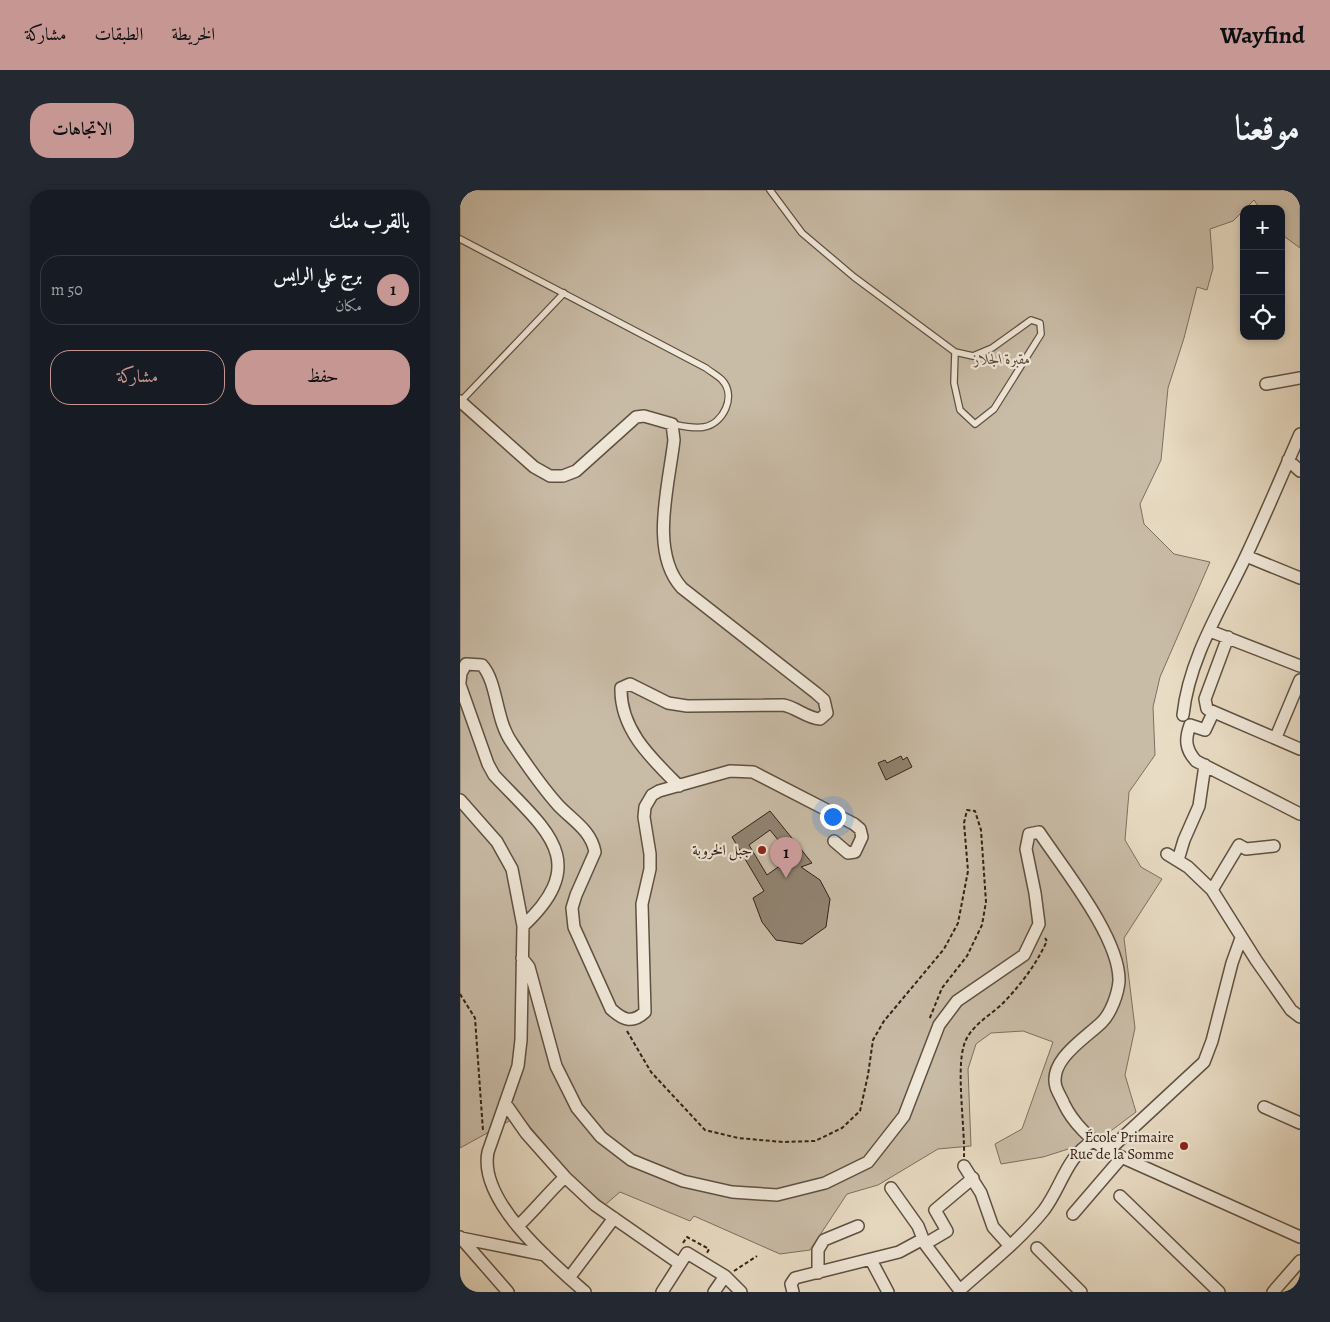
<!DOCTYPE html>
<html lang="ar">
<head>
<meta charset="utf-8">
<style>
	body { margin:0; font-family:Alegreya,Amiri,serif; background:#242831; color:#f1f3f6; direction:rtl }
	.controls { position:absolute; right:15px; top:15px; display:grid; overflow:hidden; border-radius:10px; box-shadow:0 2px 8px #0003 }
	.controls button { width:45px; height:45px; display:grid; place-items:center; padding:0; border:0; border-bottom:1px solid #363941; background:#171b24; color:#f1f3f6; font:25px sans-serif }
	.you { position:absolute; left:372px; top:626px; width:18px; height:18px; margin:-12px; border:4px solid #fff; border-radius:50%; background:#1a73e8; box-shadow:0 0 0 8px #1a73e833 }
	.badge { display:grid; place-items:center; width:32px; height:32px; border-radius:50%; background:#c59692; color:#111; font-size:16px; font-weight:700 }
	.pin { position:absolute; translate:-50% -41px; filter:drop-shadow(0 1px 2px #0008) }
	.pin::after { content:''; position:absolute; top:26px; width:18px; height:15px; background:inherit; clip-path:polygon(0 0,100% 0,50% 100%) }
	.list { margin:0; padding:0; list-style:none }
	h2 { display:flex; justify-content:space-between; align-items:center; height:65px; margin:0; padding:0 20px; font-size:21px }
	h2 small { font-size:16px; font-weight:400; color:#9ea1a6 }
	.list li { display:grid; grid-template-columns:32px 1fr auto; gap:15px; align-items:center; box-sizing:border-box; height:70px; margin:0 10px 10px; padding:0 10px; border:1px solid #363941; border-radius:20px }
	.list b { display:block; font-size:19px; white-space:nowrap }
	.list p { margin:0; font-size:16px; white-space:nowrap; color:#9ea1a6 }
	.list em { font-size:16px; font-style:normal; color:#9ea1a6 }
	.actions { display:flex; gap:10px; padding:15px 20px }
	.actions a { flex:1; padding:11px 0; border:1px solid #c59692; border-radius:20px; text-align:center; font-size:18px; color:#c59692 }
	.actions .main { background:#c59692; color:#111 }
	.icon { flex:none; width:28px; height:28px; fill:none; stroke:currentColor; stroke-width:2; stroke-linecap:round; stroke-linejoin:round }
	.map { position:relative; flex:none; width:840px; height:1102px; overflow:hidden; direction:ltr; border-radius:20px }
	header { display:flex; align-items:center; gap:30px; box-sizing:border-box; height:70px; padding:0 25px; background:#c59692; color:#111 }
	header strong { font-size:24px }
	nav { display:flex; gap:28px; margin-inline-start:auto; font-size:18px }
	.intro { display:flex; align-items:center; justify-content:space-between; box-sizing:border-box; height:120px; padding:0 30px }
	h1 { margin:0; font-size:35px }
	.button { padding:12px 22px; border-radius:20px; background:#c59692; color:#111; font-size:18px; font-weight:700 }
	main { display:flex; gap:30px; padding:0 30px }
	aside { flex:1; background:#171b24; border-radius:20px; box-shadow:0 2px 8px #0003 }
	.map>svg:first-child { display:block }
</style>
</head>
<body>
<header>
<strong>Wayfind</strong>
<nav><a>الخريطة</a><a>الطبقات</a><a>مشاركة</a></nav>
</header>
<div class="intro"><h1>موقعنا</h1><a class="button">الاتجاهات</a></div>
<main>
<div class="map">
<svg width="840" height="1102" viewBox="0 0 840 1102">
	<rect width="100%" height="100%" fill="#e8dcc4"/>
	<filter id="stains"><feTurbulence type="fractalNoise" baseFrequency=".004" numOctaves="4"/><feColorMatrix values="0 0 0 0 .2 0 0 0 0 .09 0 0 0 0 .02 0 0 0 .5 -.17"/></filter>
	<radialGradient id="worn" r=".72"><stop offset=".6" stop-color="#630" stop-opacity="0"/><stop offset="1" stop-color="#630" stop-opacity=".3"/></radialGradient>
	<path fill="#c9bca7" stroke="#7e6f5f" d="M0 0H840V58L821 44V19H800L794 10 773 31 750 39 753 78 747 100 737 97 724 148 708 198 701 270 680 314 684 334 714 364 750 372 700 487 693 517 695 565 669 602 665 650 681 677 702 689 664 748 675 838 665 885 676 922 640 949 583 967 541 974 535 954 562 939 593 852 563 841 531 843 516 854 508 879 511 956 478 959 418 995 387 1004 350 1060 320 1064 234 1026 230 1031 160 1002 145 1015 110 984 60 925 0 958Z"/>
	<path fill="#918371" stroke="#332217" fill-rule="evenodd" d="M441 566 443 570 447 567 452 577 426 590 418 573 425 570 427 573Z
		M310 621 352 673 341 677 360 690 370 709 366 737 342 754 316 750 302 732 293 708 304 701 272 647ZM310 640 332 667 307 685 289 655Z"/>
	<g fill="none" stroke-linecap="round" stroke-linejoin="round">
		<defs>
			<path id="lane" d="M310 0 342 43 394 87 495 162 494 193 500 220 515 234 534 219 581 144 580 133 571 130 532 158 513 166 495 162
				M0 49 246 178C251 182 258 186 262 190 277 206 263 234 244 237 234 239 222 236 212 234
				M1 211 104 103"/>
			<path id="street" d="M806 194 840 188
				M0 211 74 277 90 286H103L116 281 176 227 184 226 212 234 214 250C209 295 189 362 222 398L356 503 364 510 367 523 360 529C346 528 336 517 323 515L227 516 208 513 170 494 161 498C160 540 192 569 219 596
				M828 270 840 281
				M786 366 840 388
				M750 441 840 476
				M768 447 745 509 747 519 840 559
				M0 492 1 483 6 474 22 475C38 493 35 529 52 553 66 574 81 596 98 615 112 630 131 640 135 662L116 705 112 718 114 737 151 819C163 830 172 834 185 822L182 714 190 679V664L184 627 185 617 192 605 199 601 270 581 293 582 394 634 400 639 402 647 395 662 388 663 374 651
				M0 495 28 574 34 585C83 638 134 670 63 736
				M753 523 745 540 730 535C725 549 725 559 736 571L840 624
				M723 525C729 468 762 417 786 366 805 326 822 285 840 244
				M816 547 840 490
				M0 610 37 652 52 679 63 736 61 850 58 876 28 962C18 1011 92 1073 125 1102
				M707 664 728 677 752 700 796 770 831 820 840 827
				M718 670 724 650 739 616 745 575
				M752 700 779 655 786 659 814 656
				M62 768 69 777 96 876 117 918 141 947 171 970 223 991 272 1002 317 1005 365 993 408 972 444 926 479 835 497 811 564 765 579 734 575 703 566 659 569 644 579 642C603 678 660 748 659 791 658 804 651 823 642 832 626 848 588 870 596 897 598 903 602 909 604 914 613 933 631 950 648 961L840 1047
				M45 913 66 943 105 987 135 1015 220 1074
				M804 917 840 933
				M648 961 744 872 752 851 772 773 781 748
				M504 976 521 1003 533 1037 550 1056
				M431 998 458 1036 465 1054 501 1102
				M660 1006 759 1102
				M613 1024 662 967
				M58 1036C75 1020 88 1003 105 987
				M0 1047 48 1102
				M1 1048 85 1065
				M465 1054 487 1041 475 1020 513 988
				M577 1058 621 1102
				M411 1070 428 1102
				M358 1083V1060L364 1050 398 1036
				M109 1088 154 1028
				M500 1100C529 1074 560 1050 584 1020 602 996 606 967 633 951
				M202 1102 227 1063 265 1086 281 1102
				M254 1102 265 1086
				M333 1102 331 1094 335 1088 439 1062 463 1049
				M813 1102 840 1071"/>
		</defs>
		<use href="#lane" stroke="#605042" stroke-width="8"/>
		<use href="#street" stroke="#605042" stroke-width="14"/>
		<path stroke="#332217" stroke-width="2" stroke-dasharray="4 2.5" stroke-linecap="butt" d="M0 804 15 828 23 941
			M167 841 191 882 245 940 278 948 323 952 355 951 382 938 400 921 408 885 413 850 424 831 484 759 498 733 508 681 504 633 507 620 515 621 521 640 526 712 522 735 507 766 482 798 469 830
			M504 967C505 937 496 880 504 855 510 835 532 825 545 811 563 792 576 774 587 751L585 748
			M223 1053 227 1047 249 1059 247 1063
			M274 1081 297 1066"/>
		<use href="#lane" stroke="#f0e8d9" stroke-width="5.5"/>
		<use href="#street" stroke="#f0e8d9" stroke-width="11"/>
	</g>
	<g fill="#8f2418" stroke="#f0e8d9" stroke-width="2">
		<circle cx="302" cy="660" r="5"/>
		<circle cx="724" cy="956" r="5"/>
	</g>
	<g text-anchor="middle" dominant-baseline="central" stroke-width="4.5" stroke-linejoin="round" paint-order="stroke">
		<g font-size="15" font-style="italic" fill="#58483b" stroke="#f0e8d9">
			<text x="542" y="169">مقبرة الجلاز</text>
		</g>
		<g font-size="15" fill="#332217" stroke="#f0e8d9" text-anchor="end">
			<text x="292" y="660">جبل الخروبة</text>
			<text x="714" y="947">École Primaire<tspan x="714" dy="17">Rue de la Somme</tspan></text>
		</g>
	</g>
	<rect width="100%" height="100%" filter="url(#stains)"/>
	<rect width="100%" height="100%" fill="url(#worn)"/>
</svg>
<div class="controls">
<button>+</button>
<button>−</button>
<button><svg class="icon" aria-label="locate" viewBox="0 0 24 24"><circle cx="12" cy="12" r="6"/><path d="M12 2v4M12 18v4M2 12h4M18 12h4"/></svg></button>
</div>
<div class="you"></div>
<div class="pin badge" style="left:326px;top:688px">1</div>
</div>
<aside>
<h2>بالقرب منك<small></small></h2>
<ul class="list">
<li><span class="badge">1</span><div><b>برج علي الرايس</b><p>مكان</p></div><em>50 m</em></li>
</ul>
<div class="actions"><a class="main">حفظ</a><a>مشاركة</a></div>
</aside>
</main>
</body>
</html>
